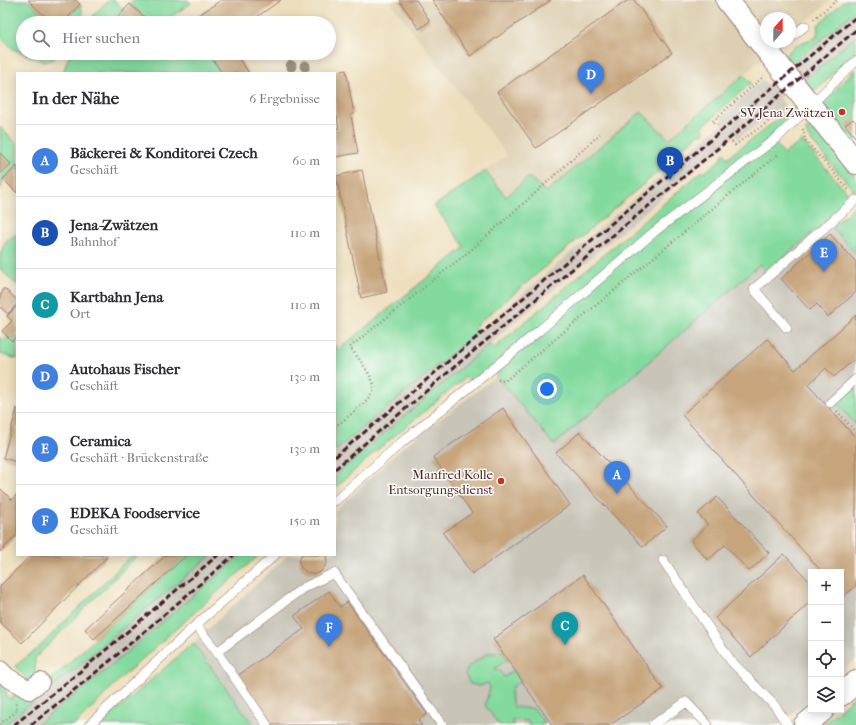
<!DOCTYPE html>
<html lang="de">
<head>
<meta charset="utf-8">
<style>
	body { margin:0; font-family:"IM FELL French Canon",serif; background:#f7f7f7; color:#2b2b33 }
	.controls { position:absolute; right:12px; bottom:12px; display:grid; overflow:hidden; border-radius:0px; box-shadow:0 2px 10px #0003 }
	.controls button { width:36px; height:36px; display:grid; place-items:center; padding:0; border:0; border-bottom:1px solid #e1e1e2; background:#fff; color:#2b2b33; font:20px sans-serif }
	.compass { position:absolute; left:760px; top:12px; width:36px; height:36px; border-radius:50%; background:#fff; box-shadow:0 2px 10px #0003; rotate:21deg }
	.you { position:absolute; left:547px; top:389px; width:14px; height:14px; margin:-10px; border:3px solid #fff; border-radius:50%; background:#1a73e8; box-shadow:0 0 0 6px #1a73e833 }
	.badge { display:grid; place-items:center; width:26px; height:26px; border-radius:50%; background:#0f766e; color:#fff; font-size:13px; font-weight:700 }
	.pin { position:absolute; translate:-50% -33px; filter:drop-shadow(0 1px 2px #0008) }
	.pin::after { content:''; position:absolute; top:21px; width:14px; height:12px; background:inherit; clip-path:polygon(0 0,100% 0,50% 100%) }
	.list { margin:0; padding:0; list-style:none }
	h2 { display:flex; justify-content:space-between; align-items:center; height:52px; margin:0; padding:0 16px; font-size:17px }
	h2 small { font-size:13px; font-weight:400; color:#7c7c81 }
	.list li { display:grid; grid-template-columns:26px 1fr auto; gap:12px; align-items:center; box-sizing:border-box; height:72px; padding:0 16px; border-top:1px solid #e1e1e2 }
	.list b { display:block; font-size:15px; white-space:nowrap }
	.list p { margin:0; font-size:13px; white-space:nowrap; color:#7c7c81 }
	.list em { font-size:13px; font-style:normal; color:#7c7c81 }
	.icon { flex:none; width:22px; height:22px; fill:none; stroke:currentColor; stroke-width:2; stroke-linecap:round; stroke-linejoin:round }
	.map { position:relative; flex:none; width:856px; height:725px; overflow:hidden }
	.search { position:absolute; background:#fff; box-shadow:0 2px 10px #0003; left:16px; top:16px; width:320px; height:44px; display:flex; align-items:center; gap:10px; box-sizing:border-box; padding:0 14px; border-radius:22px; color:#7c7c81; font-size:15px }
	.panel { position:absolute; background:#fff; box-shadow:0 2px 10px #0003; left:16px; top:72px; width:320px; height:484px; border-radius:0px }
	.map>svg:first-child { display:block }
</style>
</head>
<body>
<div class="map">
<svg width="856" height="725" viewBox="0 0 856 725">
	<rect width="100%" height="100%" fill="#fdfcf7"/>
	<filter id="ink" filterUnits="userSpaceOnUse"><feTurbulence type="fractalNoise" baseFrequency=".025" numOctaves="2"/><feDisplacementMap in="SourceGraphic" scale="8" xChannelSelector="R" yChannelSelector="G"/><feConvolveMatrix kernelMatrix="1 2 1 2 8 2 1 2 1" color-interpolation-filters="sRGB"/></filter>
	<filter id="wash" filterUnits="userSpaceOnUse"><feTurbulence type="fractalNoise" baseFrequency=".012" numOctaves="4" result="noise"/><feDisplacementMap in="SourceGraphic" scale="16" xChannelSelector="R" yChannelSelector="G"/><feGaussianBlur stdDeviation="0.9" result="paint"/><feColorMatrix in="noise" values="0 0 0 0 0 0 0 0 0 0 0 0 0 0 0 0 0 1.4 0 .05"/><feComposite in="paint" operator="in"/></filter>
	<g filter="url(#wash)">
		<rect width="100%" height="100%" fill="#eddebc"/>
		<path fill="#ddcfb1" d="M389 0H831L790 35V18H766V42H782L668 139 641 112 546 192 506 197 485 171 507 155Z"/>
		<path fill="#c8c4b8" d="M856 10V36L802 82 779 98 785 105 738 138 735 135 335 475V451L478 332 724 122 721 118 762 80 769 86Z
			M820 211 832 227 856 254V384L836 402 856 425V659L841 673V572H811V698L779 725H253L193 643 288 555H335V511L403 447 497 376 554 445Z
			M211 555H241L95 679 36 725H4L78 666Z"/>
		<path fill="#83da9e" stroke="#667c64" d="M0 0H28L48 19 44 23H23V53H37L44 60 51 53H60L54 59 44 62 13 49 0 37Z
			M109 0H114L124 10 114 23H88L96 12Z
			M133 0H188L191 3 169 18 172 23H151L130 4Z
			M845 0H856V10L789 67 782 60C791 46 802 42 817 37L818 25Z
			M80 4 83 13 78 23H63Z
			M856 36V50L818 89 813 90 808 89 802 82Z
			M70 53H146L148 55 150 53H208L222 73H63Z
			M856 68V151L822 104Z
			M744 75 751 83 702 127 705 132 702 134 700 133 682 148 684 150 474 327 478 332 335 451V345L338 350 465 247 434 206 485 171 506 197 529 177 546 192 641 112 669 139Z
			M794 107 796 110 794 116 770 137 784 154 802 141 852 198 766 273 760 264 554 445 490 368 472 383 466 377 375 452 335 488V475L489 344 493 349 702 171 704 173 722 158 721 156 724 153 727 158Z
			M0 127 17 144V166L3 179 1 188Z
			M810 127 817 129 856 178V193L808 137 806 130Z
			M856 205V254L832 227Z
			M17 234V285L0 269V254L6 241Z
			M7 336H17V359L0 354V337L4 341Z
			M856 384V425L836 402Z
			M132 555H138L35 658V677L28 680 15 667 16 665 37 649Z
			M187 555H211L78 666 4 725H0V681C5 686 5 692 9 699L14 697C18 690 28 693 35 694Z
			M241 555H259L124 675 75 725H36L95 679Z
			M193 643 253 725H100Z
			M502 651 507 660 494 669 499 670 504 677 514 670 522 682C519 683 515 684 513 686 509 691 511 702 514 707L534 709 544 722 543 725H528L529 721 511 720 514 725H499L485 705 490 688 488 683 479 686 470 684 465 674 468 667 488 653H496Z
			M856 695V725H822L839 710H841V708Z"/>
		<g id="blocks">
			<path fill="#c6a47c" d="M28 0H76L80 4 63 23H44L48 19Z
				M221 0H281L248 23H187Z
				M399 0H416L430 21 419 29Z
				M432 0H551L470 56Z
				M628 0H634L672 53 536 148 497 92Z
				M130 4 151 23H112Z
				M37 53H51L44 60Z
				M208 53H235L249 73H222Z
				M346 70 354 114 351 115 358 153 335 157V129L339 128 337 117 335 118V72Z
				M853 119 856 122V138L845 125Z
				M671 151 674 155 667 160 663 156Z
				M0 153 11 164 0 174Z
				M17 166V193L3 179Z
				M362 170 387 292 361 298 336 176Z
				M830 234 856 262V292L828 317 817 304 810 310 781 279Z
				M4 288 17 300V304L8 314 0 307V294L1 295Z
				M17 306V336L12 341 2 331 12 321 7 316Z
				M856 315V358L834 377 826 368 808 385 856 438V586L844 596 841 593V572H822L682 415 767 339 795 370Z
				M17 408V462L3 458Z
				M503 408 570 505 472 574 443 533 472 513 433 457Z
				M580 432 667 526 643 547 556 453Z
				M0 488 12 500 17 494V535L0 552Z
				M717 497 769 553 749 571 725 545 708 560 691 541 708 525 698 514Z
				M784 554 811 583V601L751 657 715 618Z
				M31 555H104L107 557 22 643 0 622V586Z
				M166 555H187L94 639 85 629Z
				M301 555H326L327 562 324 568 319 573 314 574 306 572 301 568 299 562Z
				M583 575 663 689 610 725H552L493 639Z
				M329 591 340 607 347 602 427 714 418 720 422 725H271L237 676 304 629 294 616Z"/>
		</g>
	</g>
	<g filter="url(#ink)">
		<use href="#blocks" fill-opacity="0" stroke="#9c7e74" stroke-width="1"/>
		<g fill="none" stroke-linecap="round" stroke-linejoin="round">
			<defs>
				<path id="service" d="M790 38 805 26
					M770 54 785 42
					M787 328 754 289 856 200
					M830 403 856 379
					M335 501 402 442 540 330 654 232 779 136 856 61
					M663 560 731 661 775 706 788 725
					M196 625 217 652 303 588 334 573 442 725
					M217 652 267 725
					M89 725 196 625 275 555
					M653 725 686 702 708 725"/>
				<path id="minor" d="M0 670 7 677 29 690 40 682"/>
				<path id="tertiary" d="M727 0 856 163
					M841 695 856 682
					M805 725 823 710"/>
			</defs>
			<use href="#service" stroke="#9c7e74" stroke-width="10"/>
			<use href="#minor" stroke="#9c7e74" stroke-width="20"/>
			<use href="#tertiary" stroke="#9c7e74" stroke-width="24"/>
			<path stroke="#9c7e74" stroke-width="2.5" stroke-dasharray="1 3" stroke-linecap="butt" d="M814 19 837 0
				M718 125 712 122 764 76
				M803 129 805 140 850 191
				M732 142 735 145 789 107
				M498 380 505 381 777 155V153
				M837 411 856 432
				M335 427C344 419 374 399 374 387 374 378 356 355 350 347L472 249 532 196 600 134
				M0 724 17 711 16 703"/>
			<use href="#service" stroke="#fff" stroke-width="9"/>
			<use href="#minor" stroke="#fff" stroke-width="18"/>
			<use href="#tertiary" stroke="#fff" stroke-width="22"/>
			<path stroke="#4a1f2b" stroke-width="3" stroke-dasharray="6 3" stroke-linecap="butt" d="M335 457 856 17
				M335 469 459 363 722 145 856 30
				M14 725 82 670 218 555
				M31 725 111 660 234 555"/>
		</g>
		<g fill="#9d9480">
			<circle cx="291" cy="66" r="5.5"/>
			<circle cx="305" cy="66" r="5.5"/>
		</g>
	</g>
	<g fill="#c8321e" stroke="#fdfcf7" stroke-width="1.5">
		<circle cx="842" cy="112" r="4"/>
		<circle cx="501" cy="481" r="4"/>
	</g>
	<g text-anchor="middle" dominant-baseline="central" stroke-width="3" stroke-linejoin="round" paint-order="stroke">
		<g font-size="13" fill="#4a1f2b" stroke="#fdfcf7" text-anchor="end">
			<text x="834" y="112">SV Jena Zwätzen</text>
			<text x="493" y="474">Manfred Kolle<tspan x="493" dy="15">Entsorgungsdienst</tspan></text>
		</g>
	</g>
</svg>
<div class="controls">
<button>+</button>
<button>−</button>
<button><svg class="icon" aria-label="locate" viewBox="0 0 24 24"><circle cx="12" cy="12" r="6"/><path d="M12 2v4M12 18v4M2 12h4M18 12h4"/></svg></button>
<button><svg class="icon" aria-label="layers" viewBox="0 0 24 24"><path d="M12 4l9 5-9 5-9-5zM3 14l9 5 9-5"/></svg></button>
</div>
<svg class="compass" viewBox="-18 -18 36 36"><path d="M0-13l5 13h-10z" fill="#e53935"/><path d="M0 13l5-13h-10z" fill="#7c7c81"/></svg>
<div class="you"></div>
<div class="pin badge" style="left:617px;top:494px;background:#3f7fe0">A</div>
<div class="pin badge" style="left:670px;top:180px;background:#1a4fb4">B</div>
<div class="pin badge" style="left:565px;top:645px;background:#0f9aa8">C</div>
<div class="pin badge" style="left:591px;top:94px;background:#3f7fe0">D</div>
<div class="pin badge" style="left:824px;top:272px;background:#3f7fe0">E</div>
<div class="pin badge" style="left:329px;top:647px;background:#3f7fe0">F</div>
<div class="search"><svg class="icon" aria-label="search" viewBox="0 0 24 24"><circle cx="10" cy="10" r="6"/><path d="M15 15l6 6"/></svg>Hier suchen</div>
<section class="panel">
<h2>In der Nähe<small>6 Ergebnisse</small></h2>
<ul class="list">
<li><span class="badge" style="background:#3f7fe0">A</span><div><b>Bäckerei &amp; Konditorei Czech</b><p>Geschäft</p></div><em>60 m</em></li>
<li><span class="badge" style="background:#1a4fb4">B</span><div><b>Jena-Zwätzen</b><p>Bahnhof</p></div><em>110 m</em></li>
<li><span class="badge" style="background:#0f9aa8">C</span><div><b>Kartbahn Jena</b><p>Ort</p></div><em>110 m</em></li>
<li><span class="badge" style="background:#3f7fe0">D</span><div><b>Autohaus Fischer</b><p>Geschäft</p></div><em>130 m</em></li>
<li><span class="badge" style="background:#3f7fe0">E</span><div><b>Ceramica</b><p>Geschäft · Brückenstraße</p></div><em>130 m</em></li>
<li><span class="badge" style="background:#3f7fe0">F</span><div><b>EDEKA Foodservice</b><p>Geschäft</p></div><em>150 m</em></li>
</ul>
</section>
</div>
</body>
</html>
